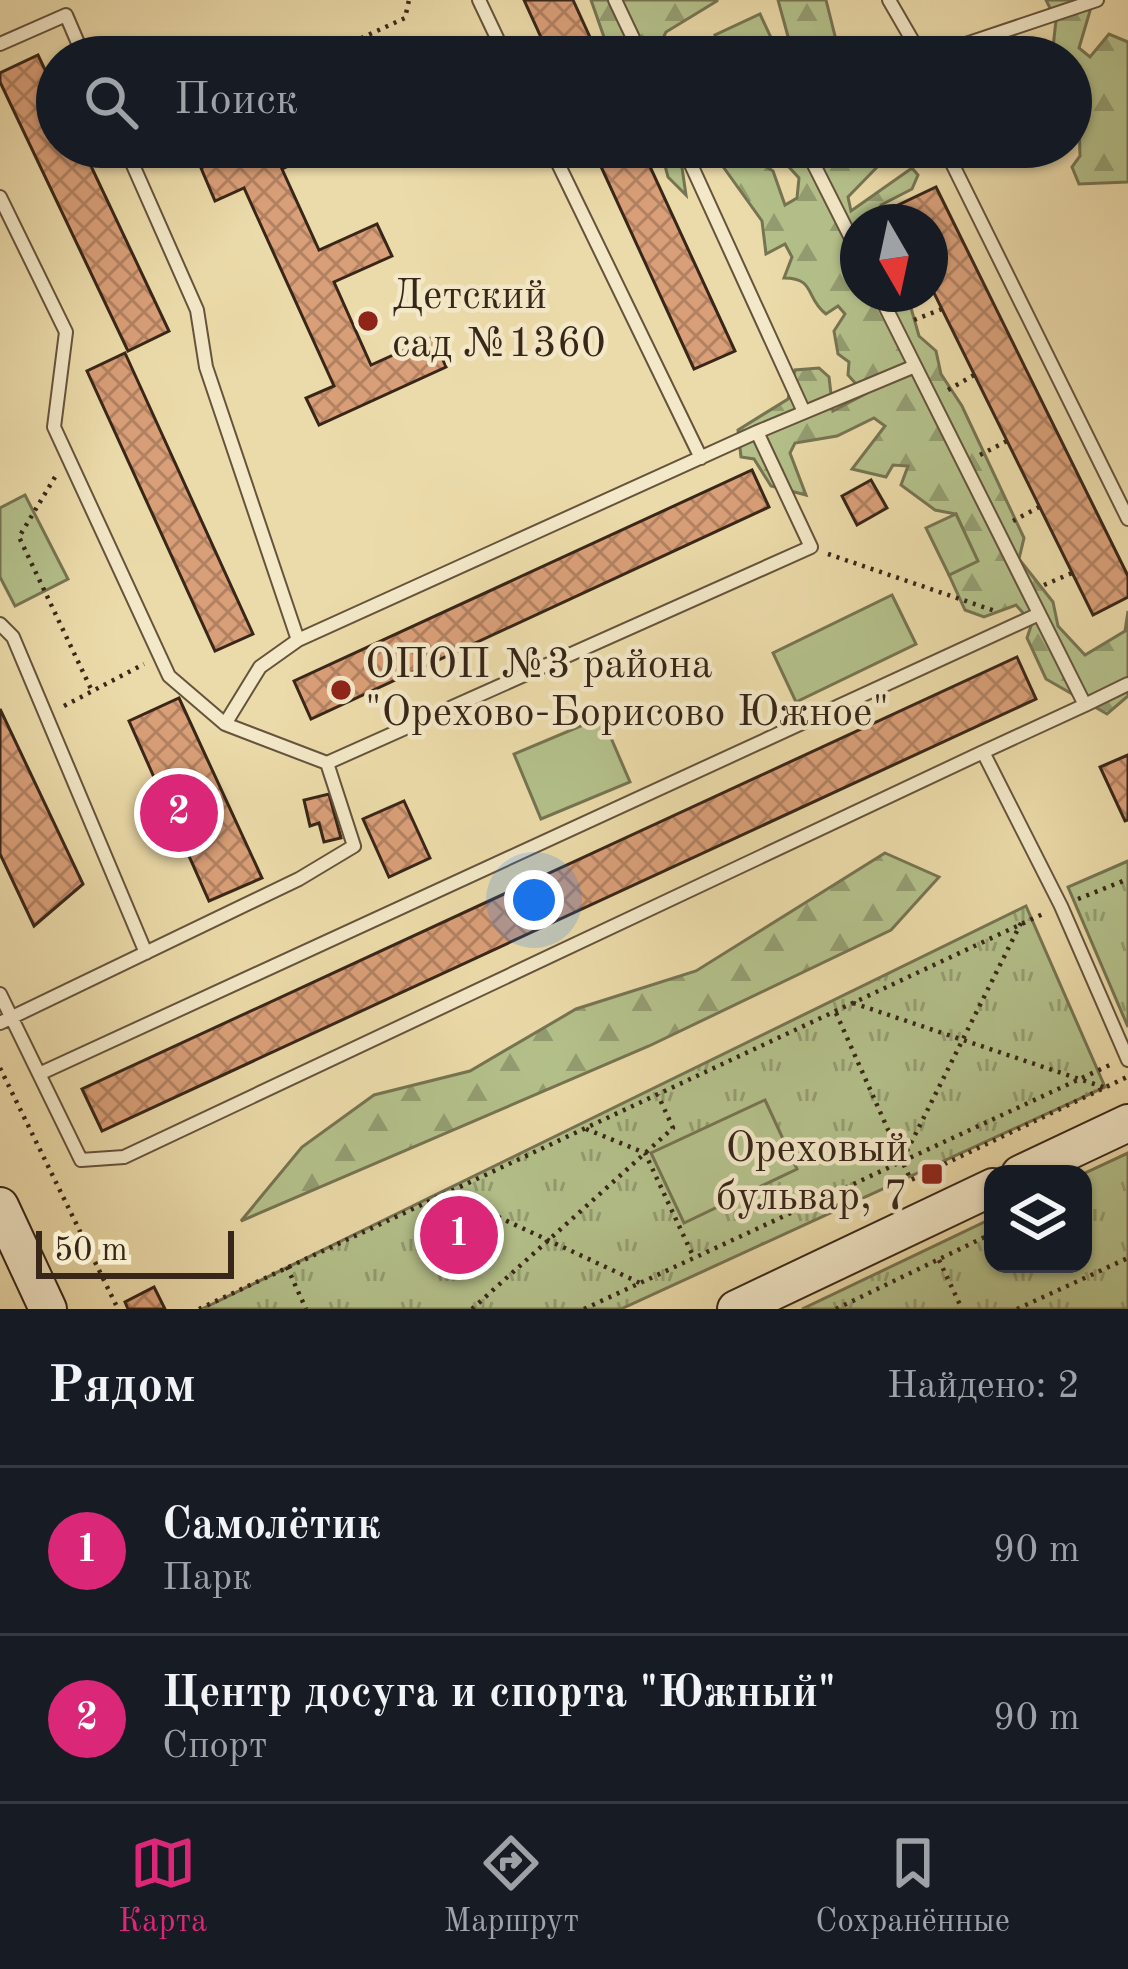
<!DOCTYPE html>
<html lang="ru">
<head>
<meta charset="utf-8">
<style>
	body { margin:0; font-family:"Old Standard TT",serif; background:#20242c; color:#f1f3f6 }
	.controls { position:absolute; right:36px; bottom:36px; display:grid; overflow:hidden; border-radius:24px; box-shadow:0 3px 9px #0004 }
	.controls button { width:108px; height:108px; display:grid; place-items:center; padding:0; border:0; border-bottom:3px solid #363941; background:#171b24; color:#f1f3f6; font:60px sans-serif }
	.compass { position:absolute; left:840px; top:204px; width:108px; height:108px; border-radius:50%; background:#171b24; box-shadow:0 3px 9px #0004; rotate:171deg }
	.scale { position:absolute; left:36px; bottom:30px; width:198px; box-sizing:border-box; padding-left:12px; border:6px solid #382618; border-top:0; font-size:33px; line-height:42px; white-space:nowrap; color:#382618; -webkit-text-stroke:9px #f3e8c8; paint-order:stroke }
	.you { position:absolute; left:534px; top:900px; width:42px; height:42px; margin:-30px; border:9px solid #fff; border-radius:50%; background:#1a73e8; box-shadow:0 0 0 18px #1a73e833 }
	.badge { display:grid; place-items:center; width:78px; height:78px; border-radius:50%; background:#db2777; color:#fff; font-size:39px; font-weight:700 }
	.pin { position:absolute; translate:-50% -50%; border:6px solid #fff; box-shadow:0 3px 12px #0006 }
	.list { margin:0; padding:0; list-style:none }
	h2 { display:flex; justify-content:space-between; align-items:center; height:156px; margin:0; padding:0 48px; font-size:51px }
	h2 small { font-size:39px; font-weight:400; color:#9ea1a6 }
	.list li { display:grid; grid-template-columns:78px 1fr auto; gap:36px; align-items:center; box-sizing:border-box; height:168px; padding:0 48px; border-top:3px solid #363941 }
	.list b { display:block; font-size:45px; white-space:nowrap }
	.list p { margin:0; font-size:39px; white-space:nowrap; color:#9ea1a6 }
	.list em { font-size:39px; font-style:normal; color:#9ea1a6 }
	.icon { flex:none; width:66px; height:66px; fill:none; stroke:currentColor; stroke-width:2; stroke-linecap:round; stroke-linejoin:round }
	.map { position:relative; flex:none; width:1128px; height:1309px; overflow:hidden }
	.search { position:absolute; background:#171b24; box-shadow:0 3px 9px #0004; left:36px; right:36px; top:36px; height:132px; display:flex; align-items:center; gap:30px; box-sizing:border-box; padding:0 42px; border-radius:66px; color:#9ea1a6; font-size:45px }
	.sheet { height:492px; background:#171b24 }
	nav { display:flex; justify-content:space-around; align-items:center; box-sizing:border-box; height:168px; border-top:3px solid #363941; background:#171b24; font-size:33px; color:#9ea1a6 }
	nav a { display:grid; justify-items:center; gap:6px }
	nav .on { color:#db2777 }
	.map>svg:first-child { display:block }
</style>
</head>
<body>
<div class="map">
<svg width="1128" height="1309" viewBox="0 0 1128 1309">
	<defs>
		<pattern id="grass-tufts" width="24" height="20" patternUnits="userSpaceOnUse" patternTransform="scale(3)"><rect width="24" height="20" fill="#b4c18b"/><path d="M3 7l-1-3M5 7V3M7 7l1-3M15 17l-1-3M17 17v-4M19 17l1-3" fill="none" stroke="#939d71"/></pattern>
		<pattern id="forest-firs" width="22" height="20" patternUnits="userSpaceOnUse" patternTransform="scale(3)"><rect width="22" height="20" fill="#b4c18b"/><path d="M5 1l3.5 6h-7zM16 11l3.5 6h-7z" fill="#939d71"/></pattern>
		<pattern id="building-cross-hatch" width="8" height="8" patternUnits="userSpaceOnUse" patternTransform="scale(3)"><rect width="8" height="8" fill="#d99f78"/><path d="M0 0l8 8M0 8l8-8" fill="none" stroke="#b18161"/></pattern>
	</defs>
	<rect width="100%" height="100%" fill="#ecdbaa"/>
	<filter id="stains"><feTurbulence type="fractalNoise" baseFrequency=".00167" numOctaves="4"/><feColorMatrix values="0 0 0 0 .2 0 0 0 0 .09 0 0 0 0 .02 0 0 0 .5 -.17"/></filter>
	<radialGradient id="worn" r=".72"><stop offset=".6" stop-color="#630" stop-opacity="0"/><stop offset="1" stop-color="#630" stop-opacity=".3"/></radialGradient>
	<path fill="url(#grass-tufts)" stroke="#767452" stroke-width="3" d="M1128 861V1027L1068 887Z
		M1026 906 1105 1087 621 1309H202Z
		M1128 1153V1309H802L993 1218V1264H1083V1174Z"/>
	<path fill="url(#forest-firs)" stroke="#767452" stroke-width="3" d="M591 0H717V1L666 32 660 44 665 57H611Z
		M778 0H826L835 36 848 57 792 51Z
		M1046 0H1080L1090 11 1079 48 1090 57 1109 34 1128 42V182L1079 184 1072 167 1080 156 1079 123 1071 115V57H1052L1056 20Z
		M660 147H679L686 195 668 177Z
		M709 147H757L756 160 773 171 785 205 797 198 799 178 789 167 795 147 828 154V147H884V160L848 197 851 211 912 168 918 175 912 189 881 205 873 222H858V294H907L919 336 936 351 941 374 962 406 1024 538 1019 559 1053 602 1058 626 1085 655 1125 631 1128 611V696L1107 714 1046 679 1027 638 1032 623 1016 605 984 617 965 610 949 575 977 561 956 514 935 510 901 485 908 466 893 465 886 477 852 469 885 426 874 418 837 436 795 443 790 453 806 495 771 486 754 459 741 457 738 430 788 399 795 370 819 368 829 377 833 411 865 394 848 375 849 362 838 354 834 331 845 314 838 306 826 314C805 298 816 278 784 278L792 257 785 244 766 254 762 221Z
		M885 853 939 877 891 930 649 1046 241 1221 302 1147 374 1095 470 1071 576 1009 696 971Z"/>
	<path fill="#b4c18b" stroke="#767452" stroke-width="3" d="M760 14 780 57H725L715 35Z
		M25 495 68 579 15 606 0 577V508Z
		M956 514 978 561 949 575 926 528Z
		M892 595 916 644 796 702 773 653Z
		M602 717 630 782 541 819 514 754Z
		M765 1100 797 1169 684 1223 651 1153Z"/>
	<path fill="url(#building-cross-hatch)" stroke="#382618" stroke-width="3" d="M524 0H573L599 57H550Z
		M38 55 57 95V147H82L169 331 128 351 0 82V73Z
		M248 147H331L282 169 319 250 377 224 392 256 334 282 371 365 433 337 446 367 319 425 306 398 334 386 244 188 215 201 201 168Z
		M592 147H641L735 351 694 369Z
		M936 187 1128 576V597L1093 615 930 285V222H899L892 208Z
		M125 353 253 634 215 651 87 371Z
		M752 470 769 507 311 719 294 681Z
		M871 480 887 508 857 525 842 496Z
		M1017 657 1036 699 102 1131 82 1089Z
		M179 698 262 878 209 901 129 721Z
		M0 709 83 884 34 926 0 854Z
		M1128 755V820L1125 821 1100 767Z
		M329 794 341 838 324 842 319 823 310 826 304 800Z
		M404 801 430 858 389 877 363 819Z
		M154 1287 165 1309H128L125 1302Z"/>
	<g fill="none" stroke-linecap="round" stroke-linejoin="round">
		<defs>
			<path id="lane" d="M479 0 506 57
				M615 0 642 57
				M889 0 922 57
				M0 44 66 15 84 57
				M927 57 1097 0
				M125 147 197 310 206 367 298 640 260 667 225 724
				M550 147 701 458
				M683 147 804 412
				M805 147 858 252
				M944 147 1128 519
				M0 197 66 332 54 427 169 676 225 724 327 763
				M879 294 1085 705 983 752 1061 906 1128 1060
				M0 624 13 637 146 953
				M298 640 757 432
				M1085 705 1128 684
				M0 994 81 1160 124 1157 983 752
				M0 1023 299 879 354 846 327 763 811 547 757 432 915 366
				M39 1074 1039 614"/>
			<path id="secondary" d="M1020 1174 1128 1123
				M0 1206 48 1309
				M736 1309 993 1187"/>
		</defs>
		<use href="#lane" stroke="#65533c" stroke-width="16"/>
		<use href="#secondary" stroke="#382618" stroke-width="40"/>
		<path stroke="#382618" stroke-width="4.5" stroke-dasharray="3 6" stroke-linecap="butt" d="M320 57 405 18 409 0
			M914 320 942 309
			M948 390 974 375
			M980 455 1007 441
			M55 477 19 537 92 691
			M1013 521 1039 507
			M828 554 998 612
			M1044 585 1072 573
			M64 706 144 664
			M1078 899 1128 879
			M1021 923 902 1161 911 1180 1127 1077
			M853 1003 1109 1089
			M836 1013 902 1161
			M0 1068 118 1309
			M586 1129 645 1153 694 1258
			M449 1194 640 1283
			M939 1260 962 1309
			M287 1267 306 1309
			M199 1309 1045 913
			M472 1309 673 1128 658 1095
			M584 1309 1112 1064
			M836 1309 993 1233
			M1017 1309 1128 1258"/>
		<use href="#lane" stroke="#f3e8c8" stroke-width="12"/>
		<use href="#secondary" stroke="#f3e8c8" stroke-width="36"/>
	</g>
	<g fill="#8f2418" stroke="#f3e8c8" stroke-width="4.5">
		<circle cx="368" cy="321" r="12"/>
		<circle cx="341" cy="690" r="12"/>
		<rect x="920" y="1162" width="24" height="24" rx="6"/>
	</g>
	<g text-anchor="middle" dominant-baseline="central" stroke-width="9" stroke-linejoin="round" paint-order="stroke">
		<g font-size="42" fill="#382618" stroke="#f3e8c8" text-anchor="start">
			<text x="392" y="297">Детский<tspan x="392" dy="48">сад №1360</tspan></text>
			<text x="365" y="666">ОПОП №3 района<tspan x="365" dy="48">"Орехово-Борисово Южное"</tspan></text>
			<text x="908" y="1150" text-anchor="end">Ореховый<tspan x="908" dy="48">бульвар, 7</tspan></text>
		</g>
	</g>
	<rect width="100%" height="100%" filter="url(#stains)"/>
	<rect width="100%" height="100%" fill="url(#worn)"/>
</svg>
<div class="controls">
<button><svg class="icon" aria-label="layers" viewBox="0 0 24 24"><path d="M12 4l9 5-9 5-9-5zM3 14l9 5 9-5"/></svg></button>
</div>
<svg class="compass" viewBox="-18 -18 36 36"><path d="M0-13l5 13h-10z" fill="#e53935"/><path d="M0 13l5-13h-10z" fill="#9ea1a6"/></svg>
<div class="scale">50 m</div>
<div class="you"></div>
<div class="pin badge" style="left:459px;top:1235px">1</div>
<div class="pin badge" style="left:179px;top:813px">2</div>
<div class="search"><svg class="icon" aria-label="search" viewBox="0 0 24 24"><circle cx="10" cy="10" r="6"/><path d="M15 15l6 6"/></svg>Поиск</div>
</div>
<section class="sheet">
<h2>Рядом<small>Найдено: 2</small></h2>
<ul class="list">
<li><span class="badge">1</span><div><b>Самолётик</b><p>Парк</p></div><em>90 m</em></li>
<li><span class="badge">2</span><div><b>Центр досуга и спорта &quot;Южный&quot;</b><p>Спорт</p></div><em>90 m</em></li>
</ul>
</section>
<nav>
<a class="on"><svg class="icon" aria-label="map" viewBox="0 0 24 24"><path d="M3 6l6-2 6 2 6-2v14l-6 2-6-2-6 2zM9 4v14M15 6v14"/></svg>Карта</a>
<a><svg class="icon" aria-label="directions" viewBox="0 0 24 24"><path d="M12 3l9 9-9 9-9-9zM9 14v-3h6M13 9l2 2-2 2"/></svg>Маршрут</a>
<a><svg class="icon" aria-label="saved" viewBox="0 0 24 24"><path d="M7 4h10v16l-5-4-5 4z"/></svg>Сохранённые</a>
</nav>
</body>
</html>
